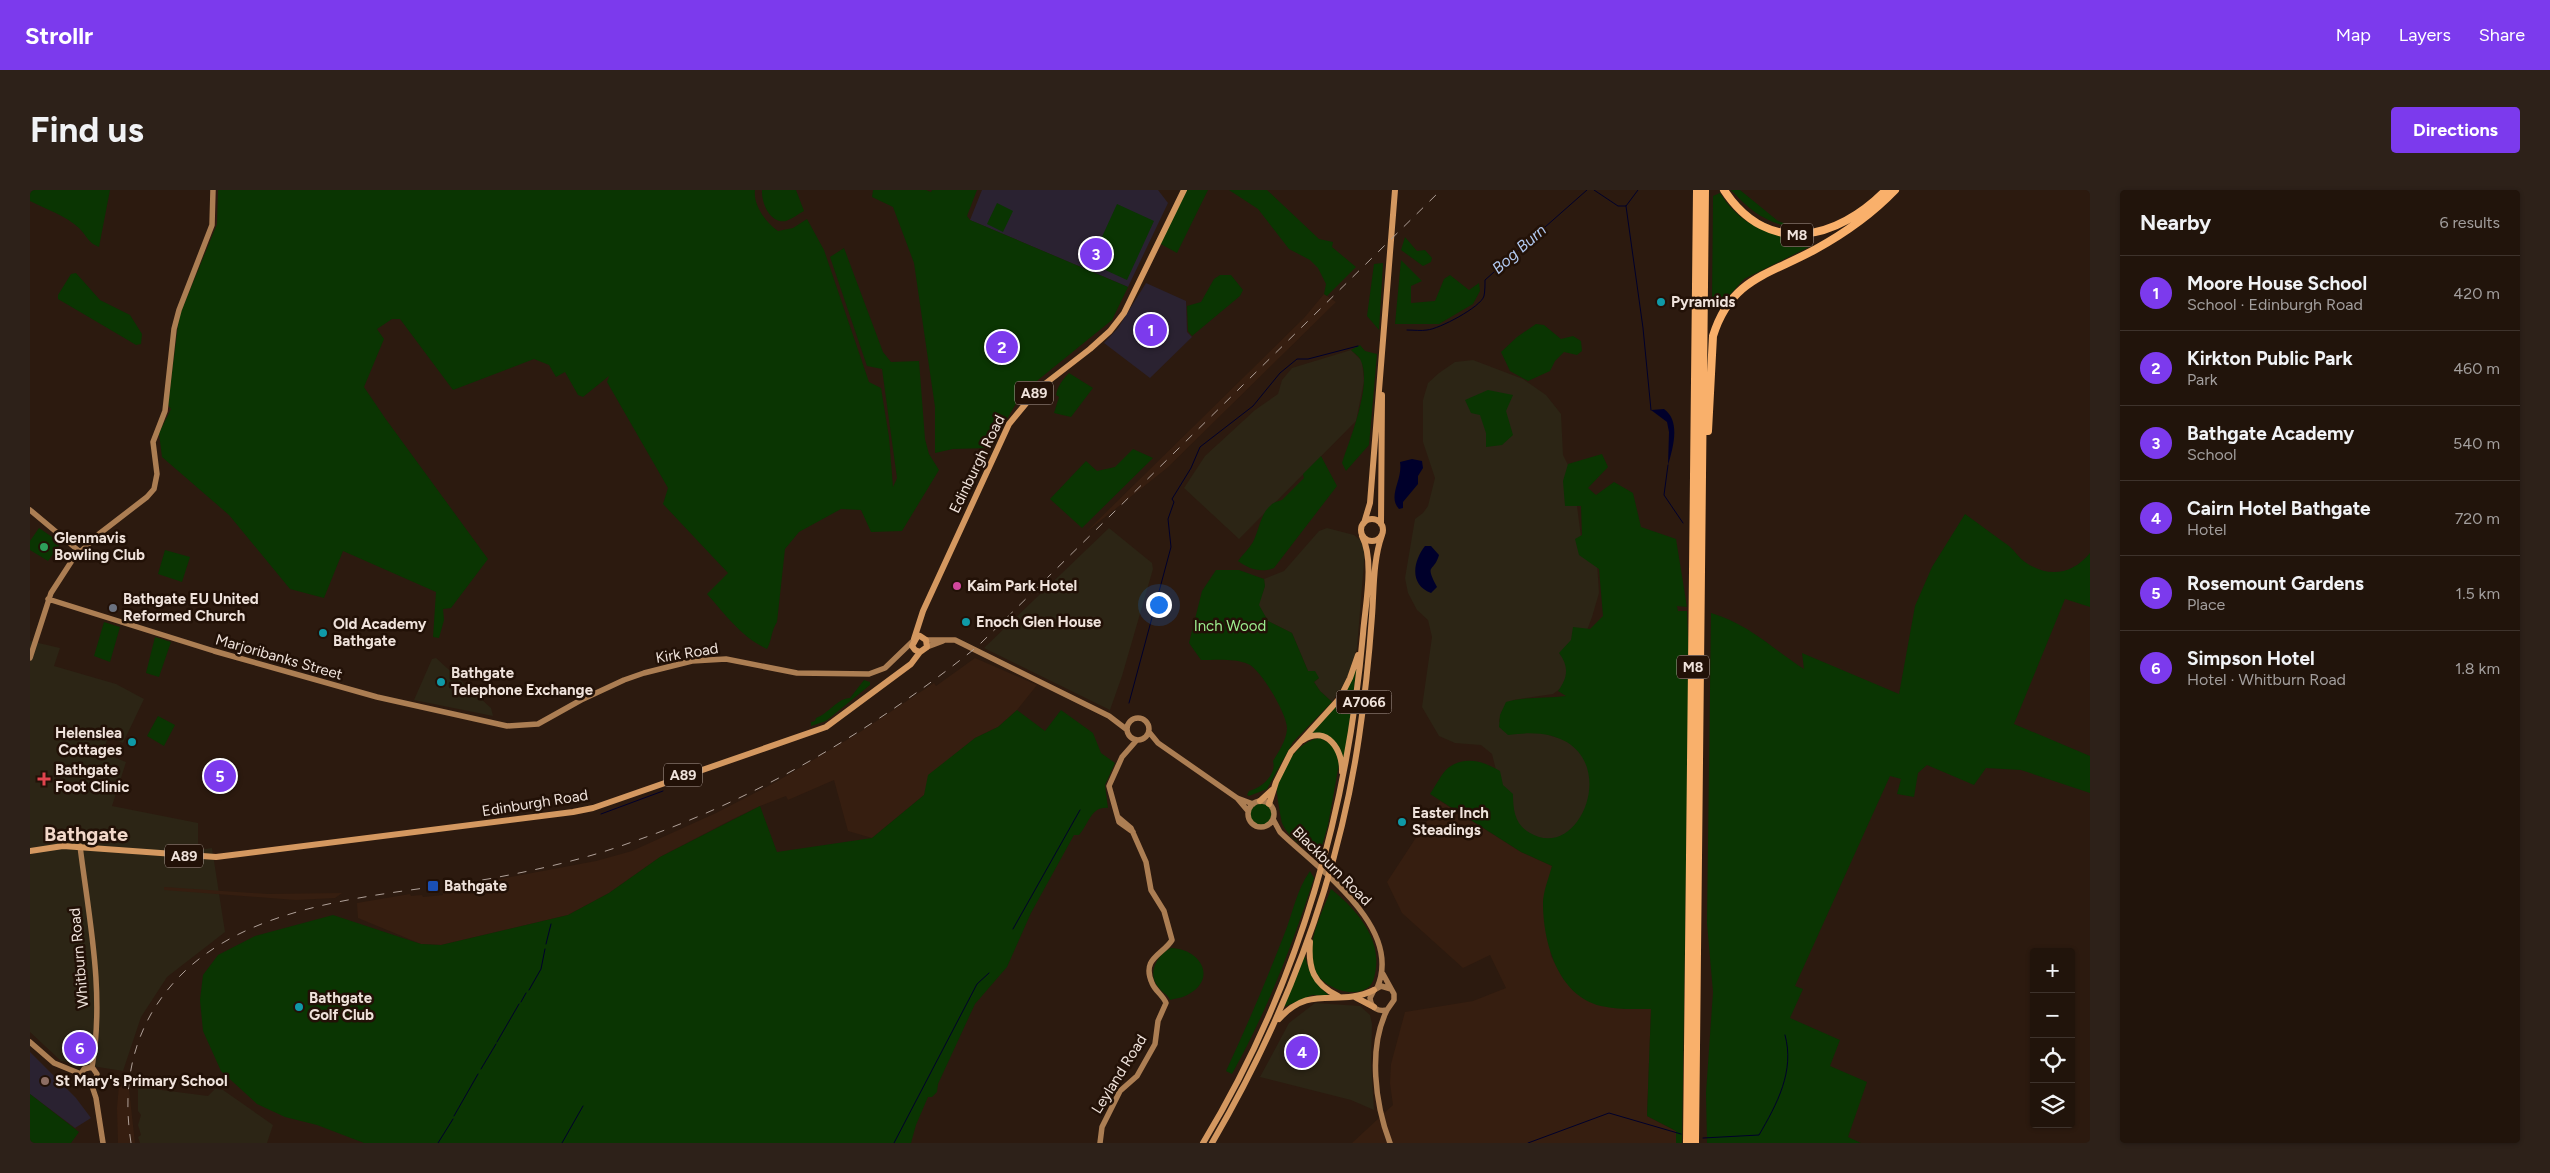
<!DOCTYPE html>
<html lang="en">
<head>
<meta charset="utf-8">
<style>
	body { margin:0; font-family:Figtree,sans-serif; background:#2d2119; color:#f1f3f6 }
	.controls { position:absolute; right:15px; bottom:15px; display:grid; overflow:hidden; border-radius:5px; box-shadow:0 1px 4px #0004 }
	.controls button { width:45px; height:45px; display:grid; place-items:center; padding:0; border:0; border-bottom:1px solid #3e332c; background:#21140b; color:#f1f3f6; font:25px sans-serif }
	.you { position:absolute; left:1128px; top:414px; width:18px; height:18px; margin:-12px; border:4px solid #fff; border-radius:50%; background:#1a73e8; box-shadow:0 0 0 8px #1a73e833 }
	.badge { display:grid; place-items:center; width:32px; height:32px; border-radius:50%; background:#7c3aed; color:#fff; font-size:16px; font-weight:700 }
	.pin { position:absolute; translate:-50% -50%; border:2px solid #fff; box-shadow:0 1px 5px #0006 }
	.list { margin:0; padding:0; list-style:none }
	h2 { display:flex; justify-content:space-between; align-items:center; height:65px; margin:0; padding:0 20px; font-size:21px }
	h2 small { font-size:16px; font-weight:400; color:#a29e9d }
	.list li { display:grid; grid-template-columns:32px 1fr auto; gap:15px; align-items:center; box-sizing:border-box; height:75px; padding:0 20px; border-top:1px solid #3e332c }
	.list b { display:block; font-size:19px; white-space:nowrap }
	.list p { margin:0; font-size:16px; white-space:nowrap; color:#a29e9d }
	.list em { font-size:16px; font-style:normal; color:#a29e9d }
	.icon { flex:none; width:28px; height:28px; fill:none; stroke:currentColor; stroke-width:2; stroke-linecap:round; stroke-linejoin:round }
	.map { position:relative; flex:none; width:2060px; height:953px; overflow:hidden; border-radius:5px }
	header { display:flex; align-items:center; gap:30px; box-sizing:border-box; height:70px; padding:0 25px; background:#7c3aed; color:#fff }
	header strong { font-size:24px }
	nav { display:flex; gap:28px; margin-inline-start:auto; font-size:18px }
	.intro { display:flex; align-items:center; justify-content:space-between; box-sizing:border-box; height:120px; padding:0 30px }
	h1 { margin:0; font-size:35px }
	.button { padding:12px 22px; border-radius:5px; background:#7c3aed; color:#fff; font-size:18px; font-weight:700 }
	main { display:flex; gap:30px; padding:0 30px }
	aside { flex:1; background:#21140b; border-radius:5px; box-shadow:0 1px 4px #0004 }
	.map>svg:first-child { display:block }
</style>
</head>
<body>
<header>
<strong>Strollr</strong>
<nav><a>Map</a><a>Layers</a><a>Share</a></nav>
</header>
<div class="intro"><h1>Find us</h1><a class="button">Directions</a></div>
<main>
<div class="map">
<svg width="2060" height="953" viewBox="0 0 2060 953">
	<rect width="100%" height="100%" fill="#2c1a0f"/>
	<path fill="#2c2515" d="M1321 160 1332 171 1334 191 1326 231 1209 349 1154 298 1175 266 1225 220 1248 204 1252 190 1262 178Z
		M1443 170 1493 189 1516 205 1531 224 1533 265 1543 285 1551 347 1567 372 1569 403 1562 427 1547 467 1531 498 1523 504 1483 510 1472 521 1469 531 1474 540 1508 542 1532 549 1556 561 1565 596 1550 634 1529 650 1514 651 1496 644 1485 636 1473 608 1462 564 1451 555 1425 553 1409 546 1392 517 1402 447 1398 430 1387 420 1378 403 1375 388 1385 329 1393 323 1398 316 1405 288 1393 252V210L1398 193 1409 183 1425 172Z
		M1079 338 1122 373 1123 379 1092 486 1080 520 954 458Z
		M1297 338 1324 345 1330 350 1335 360 1327 458 1317 489 1302 512 1290 501 1284 492 1289 488 1278 481 1262 443 1238 431 1228 415 1235 396 1234 389 1254 381 1289 341Z
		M0 451 30 458 24 476 86 494 114 509 93 553 78 547 73 563 96 572 82 616 168 633V660L182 658 195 742 137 787 111 827 93 881 31 871 0 842Z
		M406 468 461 518 463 526 384 510 402 469Z
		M1285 813 1330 816 1340 825 1342 834 1341 873 1344 920 1321 910 1230 887 1259 833Z
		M108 897 178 906 185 899 193 900 243 935 237 953H110L108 947 111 945 108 935 111 925 108 921Z"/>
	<path fill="#361e10" d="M1294 104 1306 112 1137 278 1055 343 1274 128Z
		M945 468 1007 495 987 520 968 537 945 548 922 567 894 605 842 648 818 641 804 590 758 610 756 606 730 616 701 630 630 667 579 703 538 725 411 755 391 754 328 728 327 713 380 704 381 706 392 705 393 707 413 705 412 699 444 696V694L566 671 602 661 686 623 746 592 827 544 904 493 906 496Z
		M1410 611 1491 662 1522 676 1513 712 1521 766 1534 790 1594 819H1621L1617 926 1646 941V953H1322L1363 915 1360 893 1361 874 1375 822 1443 811 1476 798 1460 765 1433 778 1372 723 1357 692Z
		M134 697 238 704 312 703 305 708 266 710 134 700Z
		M93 893 92 898 99 899 105 953H88L87 918 89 895Z"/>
	<path fill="#2a2231" d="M952 0H1128L1138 13 1098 97 940 30Z
		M1116 93 1156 111 1157 142 1162 147 1120 188 1074 153 1088 138Z
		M0 862 46 908 61 928 45 938 0 904Z"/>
	<path fill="#0a3502" d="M0 0H80L69 57C58 53 57 46 49 38 36 26 16 19 0 11Z
		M188 0H725C723 15 736 33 748 41L763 38 777 29 794 60 839 192 851 198 859 247 863 297 867 288 852 179 837 176 800 67 814 58 853 162 861 172 889 171 895 249 899 264 909 280 872 341 841 342 831 320 811 319 769 342 755 359 747 432C741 441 742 450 737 459 711 447 695 424 677 404L698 383 633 314 638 298 577 192 579 186 553 207 548 205 535 182 526 187 519 175 504 169 423 200 370 129H362L347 139 354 149 334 197 355 228 458 369 421 418 413 419 414 430 409 448 403 447 406 402 313 361 294 408 260 399 199 325 132 267 129 243 141 219 138 215 149 127 187 34Z
		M732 0H766L774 21C768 24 762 29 756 31 740 34 731 12 732 0Z
		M843 0H896L901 2 902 0H947L937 26 940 30 1098 97 1082 130 992 203 969 243 957 258 923 259 905 263V217L884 73 863 17 842 7Z
		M1157 0H1178L1147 63 1129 53Z
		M1199 0H1237L1289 49 1303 52 1302 57 1326 77 1297 106 1294 104 1296 94 1288 78 1280 70 1259 59 1228 19Z
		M1701 0H1710L1748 31 1773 40C1739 34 1724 25 1701 0Z
		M1690 3C1712 38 1741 45 1779 51L1783 55 1714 89 1688 118 1682 113 1683 6Z
		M967 13 983 21 973 42 957 34Z
		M1087 14 1124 31 1097 90 1060 73Z
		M1375 47 1387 61 1395 60 1402 68 1401 72 1393 76 1371 60Z
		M1371 70 1392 91 1381 96V113L1405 111 1414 89 1420 85 1439 100 1449 93 1450 101 1443 114 1409 134H1365Z
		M1353 73 1349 140 1337 126 1344 74Z
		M46 83 70 110 100 125 112 144 111 154 106 155 96 149 28 109V105L41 84Z
		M1190 85H1201L1213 100 1210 106 1162 146 1158 141 1157 116 1171 112 1184 89Z
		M1506 134 1514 135 1531 149 1543 146 1551 151 1552 161 1547 165 1534 162 1525 171 1520 181 1498 191 1480 181 1471 162 1487 147Z
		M1330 155 1335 161 1347 164 1339 255 1316 281 1312 273C1320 248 1342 196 1331 171 1330 167 1324 163 1321 160Z
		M1039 183 1063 198 1041 227 1024 223 1029 207 1026 205C1028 196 1032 190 1039 183Z
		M1458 200 1483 205 1476 221 1483 245 1472 255 1456 257V243L1450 225 1441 223 1435 210Z
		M1103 259 1123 268 1052 338 1020 309 1056 271 1067 281 1085 277Z
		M1572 264 1578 277 1558 298 1566 305 1584 292 1603 303 1611 337 1646 349 1657 417 1647 416 1648 421H1657L1659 475 1652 953H1646V941L1617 926 1621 819C1605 819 1587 820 1571 816 1528 806 1513 752 1513 713 1513 702 1519 687 1522 676L1491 662 1400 604C1405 597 1411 584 1418 578 1435 565 1455 572 1470 581L1473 595 1483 604C1483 620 1485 635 1500 643 1559 678 1606 526 1478 545L1469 537 1470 525 1476 512C1495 506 1516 509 1536 506L1528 501C1538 488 1539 476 1529 463L1541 450 1543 437 1560 439 1573 426 1569 379 1549 365 1545 349 1552 345 1551 316H1535L1533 291 1538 274Z
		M1291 266 1307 296 1244 378C1230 383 1219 379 1208 371 1212 365 1219 359 1223 352 1231 336 1231 314 1252 310L1274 288 1273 284Z
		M1935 324C1950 335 1964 345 1979 356 1985 361 1989 368 1995 372 2018 388 2042 385 2060 363V417L2035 409 1984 534 2060 566V603L1991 580 1956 578 1944 595 1897 575 1888 583 1884 607 1867 604 1871 589 1860 586 1765 796 1773 799 1760 828 1810 850 1800 876 1837 892 1818 947 1831 953H1677L1676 903 1683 802 1677 733 1681 423C1717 433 1743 459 1774 479L1772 463 1869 504 1885 416 1902 377Z
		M9 338 31 353 18 371 0 360V351Z
		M135 360 160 367 152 392 128 384Z
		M1186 380H1209L1234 389 1235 396 1229 415 1238 431 1262 443 1278 481H1285L1289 488 1284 492 1290 501 1302 512 1263 552 1237 599 1219 606 1217 605 1219 601C1231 598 1247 585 1243 571 1249 561 1256 551 1257 539 1258 526 1231 479 1218 474 1205 468 1185 470 1171 470L1159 453 1172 401Z
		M74 432 90 437 80 472 64 466Z
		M125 447 141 452 129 487 116 483Z
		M1327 476 1314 570C1309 550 1300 545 1281 544L1310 512Z
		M834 490 840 492V495L796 531 781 536V532L785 531 786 528C798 524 808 508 820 508Z
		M987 520 1015 541 1031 520 1063 543 1071 563 1085 573 1075 595 1078 618C1061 616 1059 634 1049 645H1044L1001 723 977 777 945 814 908 894 907 902 902 907H898L886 935 881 953H334L287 935 255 927 227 914 191 881 173 841 170 810 173 785 188 765 225 746 303 725 391 754 411 755 538 725 579 703 630 667 730 616 747 662 842 648 894 605 898 585 945 548 968 537Z
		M128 526 145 535 134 556 117 546Z
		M1290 548 1301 554 1306 562 1309 574 1298 635 1288 669C1277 659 1258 648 1252 633 1251 629 1246 602 1247 598 1250 578 1269 550 1290 548Z
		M1219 624a12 12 0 1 1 24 0a12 12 0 1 1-24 0Z
		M1280 681 1284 688C1262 756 1237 821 1202 884L1196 881C1217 836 1236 791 1254 745 1263 723 1266 701 1280 681Z
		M1301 699C1325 718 1350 746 1346 778 1345 784 1344 791 1340 796 1323 811 1288 796 1283 776 1276 752 1293 721 1301 699Z
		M1141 758C1171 759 1187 788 1159 804 1153 808 1147 808 1140 810 1138 805 1133 803 1129 798 1116 784 1127 765 1141 758Z
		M1275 765C1279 784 1285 794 1300 806L1282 805 1254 817Z
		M0 904 49 942 41 953H0Z"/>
	<path fill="#00002b" d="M1634 219C1651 231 1643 258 1638 275L1639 242 1637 232 1621 220Z
		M1382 269 1392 271 1393 278 1388 286V294L1373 312V318L1369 319C1357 306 1373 290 1370 272Z
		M1395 356H1401L1409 365C1404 383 1394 373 1407 397L1401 403C1379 395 1383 371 1395 356Z"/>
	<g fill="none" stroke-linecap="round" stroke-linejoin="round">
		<path stroke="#00002b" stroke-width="1" d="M1564 0 1588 16H1596L1608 0
			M1596 16 1613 138 1621 220
			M1377 140C1384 140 1391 141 1397 140 1409 139 1451 117 1454 106 1455 101 1455 95 1455 90L1557 0
			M1638 275 1634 305 1653 333
			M1099 513 1141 357 1138 329 1144 312 1142 309 1161 278 1170 257 1223 216 1250 183 1267 169H1278L1328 156
			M571 624 633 601
			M983 739 1050 620
			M516 754 521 734
			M499 800 511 779 515 759
			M491 812 496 803
			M467 852 489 814
			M451 879 466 854
			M424 926 448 884
			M1673 948 1729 945C1747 914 1765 881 1755 845
			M408 953 423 929
			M532 953 553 916
			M864 953 947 794 959 783
			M1498 953 1579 923 1651 944"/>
		<path stroke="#ac7e53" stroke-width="5.5" d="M0 320 49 361
			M18 409 184 461 347 507 477 536 508 534 551 510 594 490 614 483 662 471 696 469 767 483 839 484 855 478 883 451
			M896 450H925L1079 526 1096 539
			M897 457 913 451
			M0 468 21 403 43 369 69 344 117 307 124 299 127 284 123 252 135 221 144 139 149 120 182 35 183 0
			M1097 539a11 11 0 1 1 22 0a11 11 0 1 1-22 0Z
			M1119 542 1128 553 1207 608 1223 614
			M1207 608 1218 621
			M1218 624a13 13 0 1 1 26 0a13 13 0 1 1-26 0Z
			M1243 629 1250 642C1288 679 1374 737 1347 798
			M1103 642 1089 632 1079 596 1092 567 1106 551
			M50 656C59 729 75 804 62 877
			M1353 784 1364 804V810L1357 820C1348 822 1341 818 1340 808L1344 800 1351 796 1361 799
			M1357 820C1338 858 1345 914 1360 953
			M0 852 24 873 51 884
			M51 884 53 891 61 893
			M51 884 54 879 62 877
			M61 893 66 908 73 953
			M61 893 66 889 67 884 62 877
			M1070 953 1072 937 1090 901 1107 886 1125 854 1128 831 1136 813C1133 805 1125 801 1122 793 1111 768 1133 765 1142 750L1134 721 1121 700 1116 672 1101 638 1088 627"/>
		<path stroke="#d49860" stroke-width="6" d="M1331 340a11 11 0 1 1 22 0a11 11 0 1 1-22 0Z
			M1334 333 1340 313 1365 0
			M1351 334 1352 205
			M887 447 882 456 885 460 890 462
			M884 449 893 421 979 234 1007 200 1060 159 1080 141 1094 123 1154 0
			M1273 550C1297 535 1313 560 1312 582
			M1230 611 1242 600
			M1239 614 1246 592 1261 562 1310 508 1320 488 1328 465
			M0 661 33 656 186 667 543 622 563 618 796 537 881 474 890 462 897 457 896 450 890 446
			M1280 752C1278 778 1283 794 1308 806
			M1325 807 1344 817
			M1249 829C1281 793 1308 818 1344 800
			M1173 953C1267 798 1317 624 1333 444 1335 416 1345 371 1332 346
			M1182 953C1255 828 1308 690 1329 547 1335 507 1339 467 1342 426 1344 399 1343 370 1352 345"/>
		<path stroke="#f9b06b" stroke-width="8" d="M1694 0C1738 67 1807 50 1856 0
			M1678 241 1683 146C1701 88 1739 85 1786 59 1815 43 1842 24 1865 0
			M1657 953 1667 0
			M1665 953 1675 0"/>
		<path stroke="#b0a199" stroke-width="1" stroke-dasharray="9 9" stroke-linecap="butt" d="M101 953C94 908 98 865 121 824 187 710 342 708 458 689 507 680 556 669 602 652 727 609 845 539 948 456L1411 0"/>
	</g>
	<g fill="#0f9aa8" stroke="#221107" stroke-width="2">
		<circle cx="1631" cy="112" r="5"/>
		<circle cx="936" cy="432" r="5"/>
		<circle cx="293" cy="443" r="5"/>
		<circle cx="411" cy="492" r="5"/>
		<circle cx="102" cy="552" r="5"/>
		<circle cx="1372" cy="632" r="5"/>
		<circle cx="269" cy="817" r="5"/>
	</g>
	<circle fill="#2e9e5b" stroke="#221107" stroke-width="2" cx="14" cy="357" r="5"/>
	<circle fill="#d1479c" stroke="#221107" stroke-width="2" cx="927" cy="396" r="5"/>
	<circle fill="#6b7280" stroke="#221107" stroke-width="2" cx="83" cy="418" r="5"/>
	<path fill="#e0444e" stroke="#221107" stroke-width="2" d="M11.5 581.5h5v5h5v5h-5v5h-5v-5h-5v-5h5z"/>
	<rect fill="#1a4fb4" stroke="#221107" stroke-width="2" x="397" y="690" width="12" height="12" rx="2.5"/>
	<circle fill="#8d6e63" stroke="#221107" stroke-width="2" cx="15" cy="891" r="5"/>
	<g text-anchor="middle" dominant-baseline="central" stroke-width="5" stroke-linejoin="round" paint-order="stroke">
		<g fill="#221107" stroke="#b2a39b" stroke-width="1">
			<rect x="1751" y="33.5" width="32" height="23" rx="4"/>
			<rect x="985" y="191.5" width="38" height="23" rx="4"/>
			<rect x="1647" y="465.5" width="32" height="23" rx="4"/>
			<rect x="1306.5" y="500.5" width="55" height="23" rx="4"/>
			<rect x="634" y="573.5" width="38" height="23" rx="4"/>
			<rect x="135" y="654.5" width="38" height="23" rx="4"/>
		</g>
		<g font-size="14" font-weight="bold" fill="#efe2db">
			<text x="1767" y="45">M8</text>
			<text x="1004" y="203">A89</text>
			<text x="1663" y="477">M8</text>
			<text x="1334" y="512">A7066</text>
			<text x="653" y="585">A89</text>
			<text x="154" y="666">A89</text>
		</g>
		<g font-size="15" font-weight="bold" fill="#efe2db" stroke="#221107" text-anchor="start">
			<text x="1641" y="112">Pyramids</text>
			<text x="24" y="348">Glenmavis<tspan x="24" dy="17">Bowling Club</tspan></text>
			<text x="937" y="396">Kaim Park Hotel</text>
			<text x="93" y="409">Bathgate EU United<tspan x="93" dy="17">Reformed Church</tspan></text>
			<text x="946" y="432">Enoch Glen House</text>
			<text x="303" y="434">Old Academy<tspan x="303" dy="17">Bathgate</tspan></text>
			<text x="421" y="483">Bathgate<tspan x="421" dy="17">Telephone Exchange</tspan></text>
			<text x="92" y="543" text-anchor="end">Helenslea<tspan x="92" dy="17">Cottages</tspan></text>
			<text x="25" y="580">Bathgate<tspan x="25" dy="17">Foot Clinic</tspan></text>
			<text x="1382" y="623">Easter Inch<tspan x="1382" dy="17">Steadings</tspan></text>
			<text x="414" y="696">Bathgate</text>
			<text x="279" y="808">Bathgate<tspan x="279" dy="17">Golf Club</tspan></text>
			<text x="25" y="891">St Mary's Primary School</text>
		</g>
		<g font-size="15" fill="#efe2db" stroke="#221107">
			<text transform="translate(947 274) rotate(-64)">Edinburgh Road</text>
			<text transform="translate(657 463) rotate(-9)">Kirk Road</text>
			<text transform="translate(249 467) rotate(16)">Marjoribanks Street</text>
			<text transform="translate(505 613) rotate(-9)">Edinburgh Road</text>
			<text transform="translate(1302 676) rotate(45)">Blackburn Road</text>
			<text transform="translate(49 768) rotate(-95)">Whitburn Road</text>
			<text transform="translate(1089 884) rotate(-58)">Leyland Road</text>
		</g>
		<g font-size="15" fill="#9ced8e" stroke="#221107">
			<text x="1200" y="436">Inch Wood</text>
		</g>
		<g font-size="16" font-style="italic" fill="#b1c8ef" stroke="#221107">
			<text transform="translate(1489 59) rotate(-41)">Bog Burn</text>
		</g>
		<g font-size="20" font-weight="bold" fill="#f2d8ca" stroke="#221107">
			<text x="56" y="644">Bathgate</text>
		</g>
	</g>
</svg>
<div class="controls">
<button>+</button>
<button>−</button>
<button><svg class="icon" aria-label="locate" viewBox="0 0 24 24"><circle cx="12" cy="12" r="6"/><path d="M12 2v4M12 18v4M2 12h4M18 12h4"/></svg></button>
<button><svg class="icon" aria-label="layers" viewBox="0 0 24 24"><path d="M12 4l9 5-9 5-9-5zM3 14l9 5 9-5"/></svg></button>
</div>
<div class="you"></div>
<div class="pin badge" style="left:1121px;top:140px">1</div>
<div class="pin badge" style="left:972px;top:157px">2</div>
<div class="pin badge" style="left:1066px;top:64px">3</div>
<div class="pin badge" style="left:1272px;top:862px">4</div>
<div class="pin badge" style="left:190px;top:586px">5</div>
<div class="pin badge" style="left:50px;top:858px">6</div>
</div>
<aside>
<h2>Nearby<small>6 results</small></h2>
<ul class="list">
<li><span class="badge">1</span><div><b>Moore House School</b><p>School · Edinburgh Road</p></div><em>420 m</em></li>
<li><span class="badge">2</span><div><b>Kirkton Public Park</b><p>Park</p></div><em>460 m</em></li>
<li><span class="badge">3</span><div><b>Bathgate Academy</b><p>School</p></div><em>540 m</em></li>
<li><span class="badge">4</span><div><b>Cairn Hotel Bathgate</b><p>Hotel</p></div><em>720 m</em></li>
<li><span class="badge">5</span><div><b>Rosemount Gardens</b><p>Place</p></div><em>1.5 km</em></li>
<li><span class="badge">6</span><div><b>Simpson Hotel</b><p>Hotel · Whitburn Road</p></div><em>1.8 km</em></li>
</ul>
</aside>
</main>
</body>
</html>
